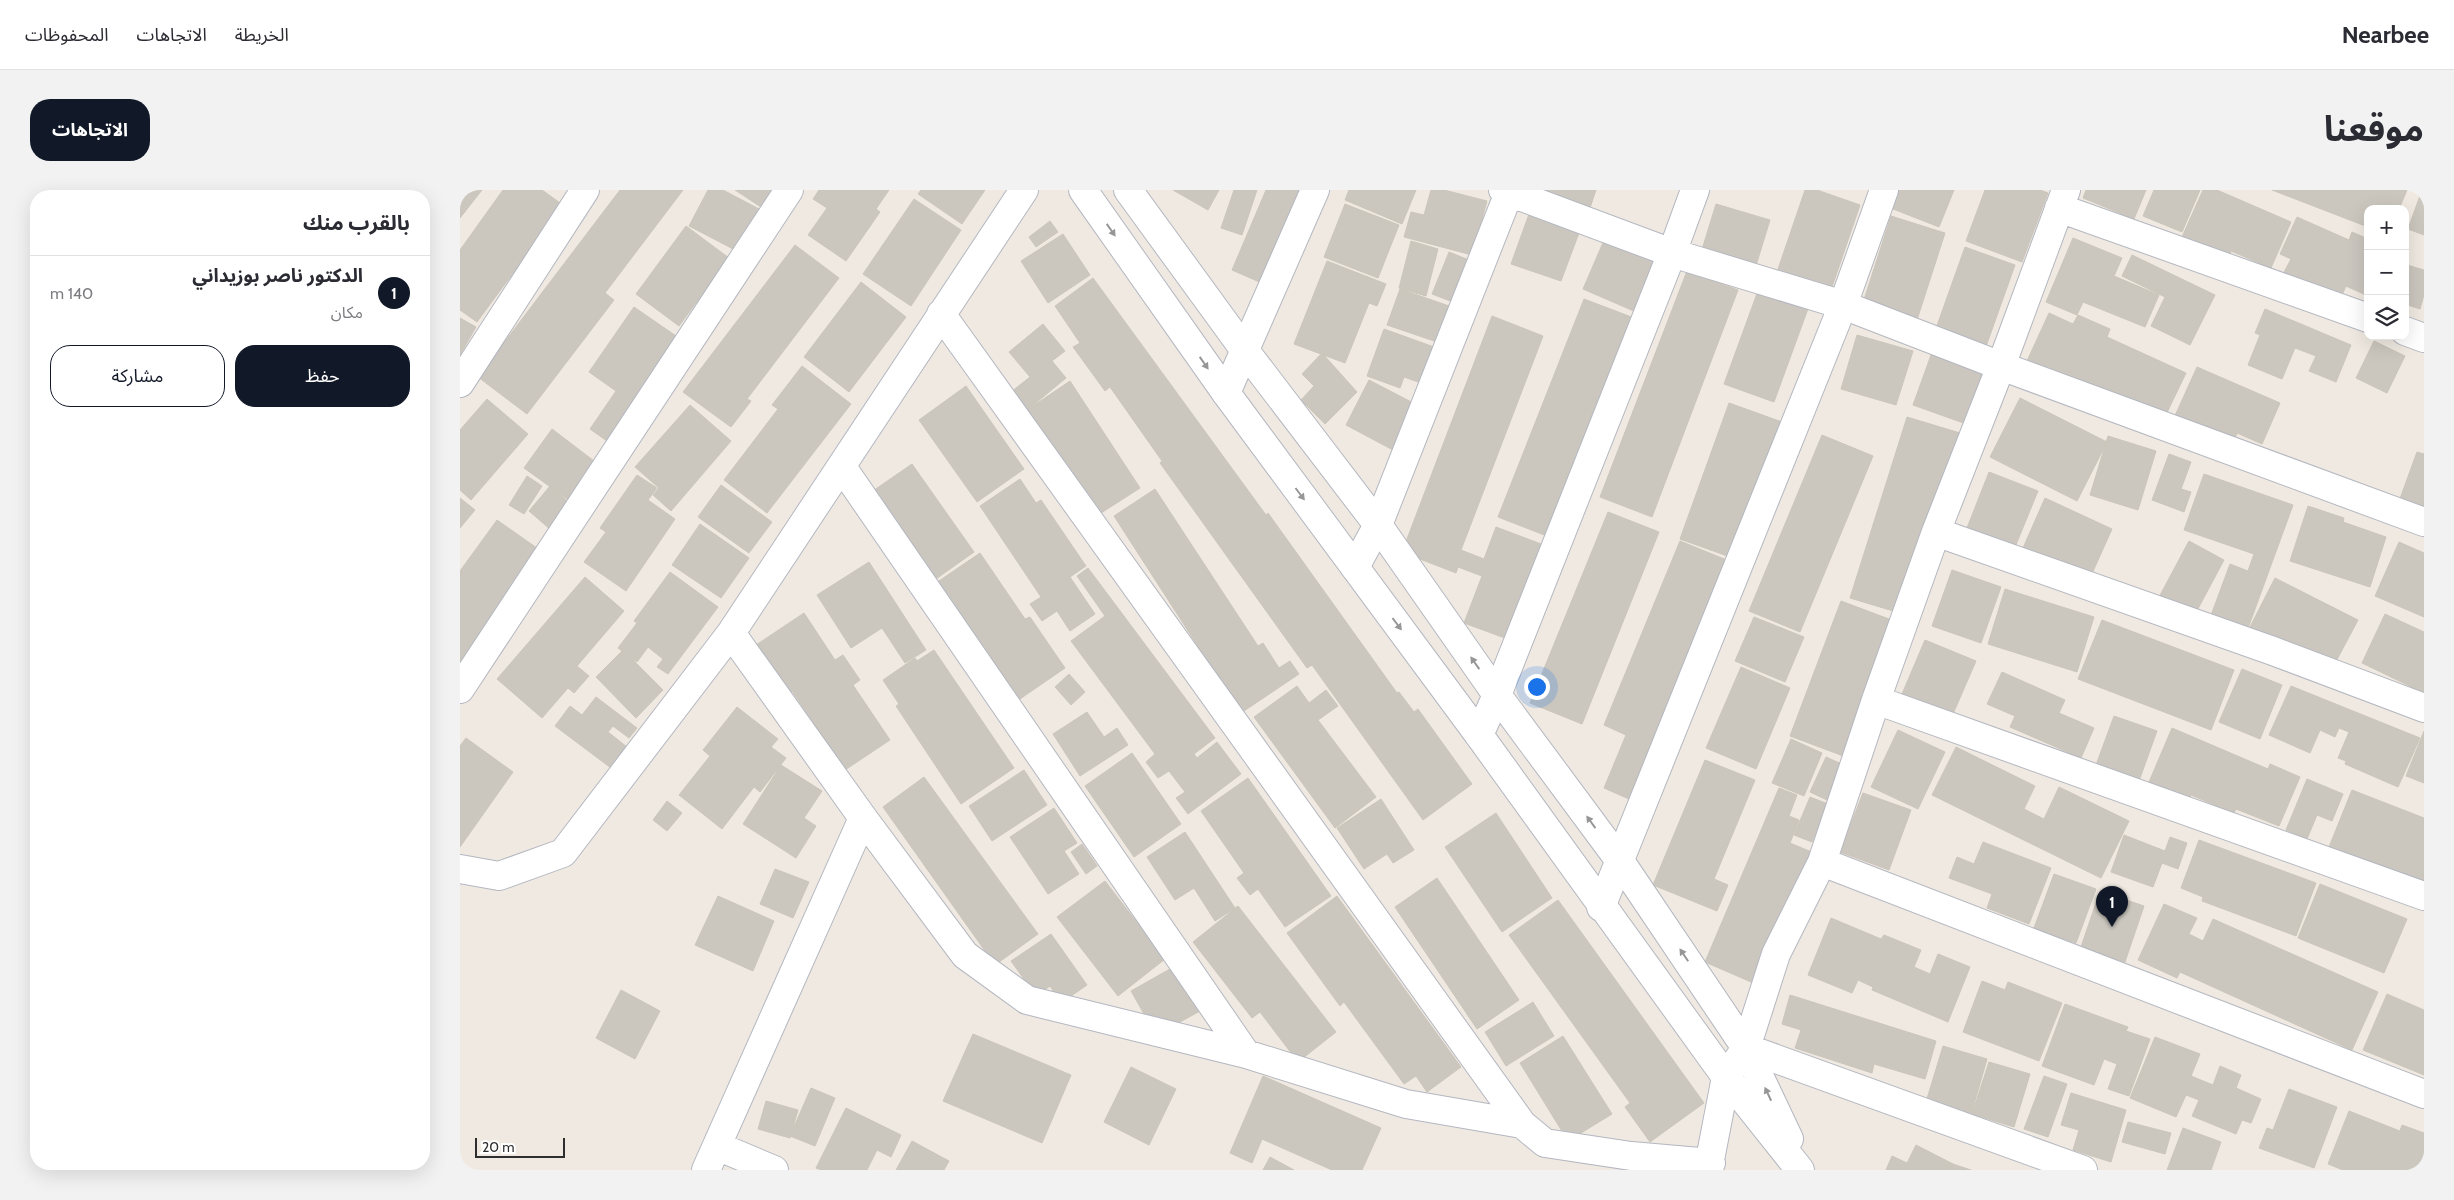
<!DOCTYPE html>
<html lang="ar">
<head>
<meta charset="utf-8">
<style>
	body { margin:0; font-family:Cabin,"Noto Sans Arabic",sans-serif; background:#f2f2f3; color:#2b2b33; direction:rtl }
	.controls { position:absolute; right:15px; top:15px; display:grid; overflow:hidden; border-radius:10px; box-shadow:0 5px 20px #0002 }
	.controls button { width:45px; height:45px; display:grid; place-items:center; padding:0; border:0; border-bottom:1px solid #e1e1e2; background:#fff; color:#2b2b33; font:25px sans-serif }
	.scale { position:absolute; left:15px; bottom:12px; width:90px; box-sizing:border-box; padding-left:5px; border:2px solid #2e2e2e; border-top:0; font-size:14px; line-height:18px; white-space:nowrap; color:#2e2e2e; -webkit-text-stroke:4px #fff; paint-order:stroke }
	.you { position:absolute; left:1076px; top:496px; width:18px; height:18px; margin:-12px; border:4px solid #fff; border-radius:50%; background:#1a73e8; box-shadow:0 0 0 8px #1a73e833 }
	.badge { display:grid; place-items:center; width:32px; height:32px; border-radius:50%; background:#111827; color:#fff; font-size:16px; font-weight:700 }
	.pin { position:absolute; translate:-50% -41px; filter:drop-shadow(0 1px 2px #0008) }
	.pin::after { content:''; position:absolute; top:26px; width:18px; height:15px; background:inherit; clip-path:polygon(0 0,100% 0,50% 100%) }
	.list { margin:0; padding:0; list-style:none }
	h2 { display:flex; justify-content:space-between; align-items:center; height:65px; margin:0; padding:0 20px; font-size:21px }
	h2 small { font-size:16px; font-weight:400; color:#7c7c81 }
	.list li { display:grid; grid-template-columns:32px 1fr auto; gap:15px; align-items:center; box-sizing:border-box; height:75px; padding:0 20px; border-top:1px solid #e1e1e2 }
	.list b { display:block; font-size:19px; white-space:nowrap }
	.list p { margin:0; font-size:16px; white-space:nowrap; color:#7c7c81 }
	.list em { font-size:16px; font-style:normal; color:#7c7c81 }
	.actions { display:flex; gap:10px; padding:15px 20px }
	.actions a { flex:1; padding:11px 0; border:1px solid #111827; border-radius:20px; text-align:center; font-size:18px; color:#111827 }
	.actions .main { background:#111827; color:#fff }
	.icon { flex:none; width:28px; height:28px; fill:none; stroke:currentColor; stroke-width:2; stroke-linecap:round; stroke-linejoin:round }
	.map { position:relative; flex:none; width:1964px; height:980px; overflow:hidden; direction:ltr; border-radius:20px }
	header { display:flex; align-items:center; gap:30px; box-sizing:border-box; height:70px; padding:0 25px; background:#fff; border-bottom:1px solid #e1e1e2 }
	header strong { font-size:24px }
	nav { display:flex; gap:28px; margin-inline-start:auto; font-size:18px }
	.intro { display:flex; align-items:center; justify-content:space-between; box-sizing:border-box; height:120px; padding:0 30px }
	h1 { margin:0; font-size:35px }
	.button { padding:12px 22px; border-radius:20px; background:#111827; color:#fff; font-size:18px; font-weight:700 }
	main { display:flex; gap:30px; padding:0 30px }
	aside { flex:1; background:#fff; border-radius:20px; box-shadow:0 5px 20px #0002 }
	.map>svg:first-child { display:block }
</style>
</head>
<body>
<header>
<strong>Nearbee</strong>
<nav><a>الخريطة</a><a>الاتجاهات</a><a>المحفوظات</a></nav>
</header>
<div class="intro"><h1>موقعنا</h1><a class="button">الاتجاهات</a></div>
<main>
<div class="map">
<svg width="1964" height="980" viewBox="0 0 1964 980">
	<rect width="100%" height="100%" fill="#efe9e1"/>
	<path fill="#cbc7bf" stroke="#cbc5ba" d="M0 0H22L0 28Z
		M43 0H82L103 15 17 132 0 120V60Z
		M160 0H223L145 103 154 110 67 224 18 187Z
		M248 0H263L299 19 277 61 229 36Z
		M275 0H317L304 19Z
		M359 0H429L416 19 420 22 386 71 348 45 367 18 353 9Z
		M461 0H525L502 34 458 4Z
		M713 0H759L748 20Z
		M774 0H797L782 45 761 38Z
		M806 0H844L804 94 772 80Z
		M889 0H956L942 34 885 10Z
		M971 0H984L1027 11 1012 65 944 47 951 22 964 25Z
		M1082 0H1136L1130 18Z
		M1345 0H1357L1400 15 1370 103 1316 85Z
		M1435 0H1494L1479 37 1428 17Z
		M1525 0H1580L1588 3 1562 72 1506 51Z
		M1626 0H1686L1674 29 1623 8Z
		M1694 0H1740L1722 42 1683 26Z
		M1743 0H1757L1831 32 1811 78 1771 61 1769 67 1722 47Z
		M1812 0H1947L1939 19H1908V37Z
		M1962 0H1964V45L1948 39Z
		M454 9 501 40 451 116 403 84Z
		M885 14 939 35 918 88 864 67Z
		M1256 14 1310 30 1294 82 1240 66Z
		M1069 24 1119 43 1101 91 1051 74Z
		M1431 26 1485 43 1456 133 1402 116Z
		M1837 27 1889 50 1892 42 1908 49V106L1886 96 1879 112 1822 86 1831 69 1820 64Z
		M590 31 598 42 576 57 569 47Z
		M226 36 269 68 219 136 176 104Z
		M603 44 630 85 588 113 561 71Z
		M1145 48 1198 71 1176 122 1123 99Z
		M1613 48 1662 68 1654 86 1699 105 1685 137 1623 112 1617 125 1586 112Z
		M951 51 978 59 966 106 939 98Z
		M335 55 379 88 287 209 291 211 271 237 223 202Z
		M1505 57 1555 75 1524 162 1474 144Z
		M989 62 1009 70 993 112 972 104Z
		M1672 65 1755 105 1730 155 1691 136 1705 107 1662 86Z
		M867 71 926 94 917 116 909 113 885 173 834 154Z
		M1947 75 1964 80V105L1960 119 1945 114Z
		M1227 81 1278 100 1192 327 1140 307Z
		M633 88 806 325 808 323 937 503 939 502 954 522 958 519 1012 594 963 630 852 475 847 478 700 273 702 271 650 197 645 201 613 157 620 153 595 116Z
		M401 92 446 127 389 202 344 167Z
		M1299 98 1349 116 1314 212 1264 194Z
		M940 99 992 117 980 153 927 135Z
		M1124 109 1174 128 1092 348 1038 327Z
		M174 117 219 148 147 251 130 239 156 201 129 182Z
		M1805 119 1891 155 1876 192 1849 181 1856 166 1835 158 1822 189 1788 175 1800 145 1795 143Z
		M1589 123 1613 134 1618 125 1650 139 1647 147 1726 183 1702 233 1567 171Z
		M1032 126 1083 146 1001 360 1024 369 1036 337 1089 357 1053 451 1004 433 1022 386 998 377 996 383 942 362Z
		M0 128 16 137 0 165Z
		M583 134 605 161 592 171 606 188 566 221 551 202 570 187 549 162Z
		M924 139 974 157 961 193 944 187 940 198 907 186Z
		M1397 145 1453 161 1436 215 1381 199Z
		M1914 151 1945 166 1927 203 1896 188Z
		M862 163 897 202 865 234 841 210 854 196 842 184Z
		M1471 165 1527 186 1509 235 1453 215Z
		M342 176 391 214 307 323 264 290 318 219 312 215Z
		M1737 177 1820 213 1802 254 1777 243 1773 254 1714 228Z
		M909 190 957 215 933 260 886 235Z
		M610 191 680 298 638 325 567 220Z
		M506 196 564 279 517 312 459 230Z
		M1560 208 1647 252 1617 311 1530 267Z
		M27 209 68 244 11 310 0 300V240Z
		M1269 213 1322 232 1273 368 1220 349Z
		M230 215 271 251 211 321 193 305 199 298 175 277Z
		M1447 227 1500 243 1458 376 1440 423 1390 408Z
		M92 239 138 274 110 311 64 278Z
		M1362 245 1413 266 1340 442 1289 421Z
		M1648 246 1696 261 1678 320 1630 305Z
		M1957 262 1964 264V324L1938 314Z
		M1709 264 1731 272 1721 299 1731 302 1724 322 1692 310Z
		M452 274 514 362 473 391 410 303Z
		M1529 282 1578 301 1553 362 1505 343Z
		M1744 284 1833 315 1787 441 1750 428 1770 374 1788 381 1794 364 1724 340Z
		M177 285 197 298 188 310 215 329 166 401 124 372 146 342 140 338Z
		M67 286 82 296 64 324 49 315Z
		M560 289 576 313 581 310 626 376 610 387 635 424 610 441 597 421 582 431 570 414 581 407 520 316Z
		M261 295 312 332 289 363 238 327Z
		M90 296 112 315 91 340 69 321Z
		M695 299 798 456 803 453 819 478 830 471 839 484 781 523 654 326Z
		M0 308 15 320 0 338Z
		M1585 308 1652 339 1630 388 1563 358Z
		M1848 316 1884 328 1883 332 1926 347 1910 397 1830 371Z
		M1148 322 1199 342 1122 534 1070 513Z
		M37 330 84 363 4 474 0 471V381Z
		M240 334 289 368 261 408 212 375Z
		M1220 351 1274 373 1178 613 1144 598 1166 545 1144 535Z
		M1729 351 1764 370 1733 428 1698 409Z
		M1939 352 1964 363V427L1915 406Z
		M520 363 565 429 570 427 605 478 557 511 476 393Z
		M409 372 466 460 445 473 422 438 391 458 357 405Z
		M628 378 755 548 734 564 737 568 757 552 781 584 728 624 716 608 725 602 709 581 698 588 686 572 695 564 611 451 645 426 617 386Z
		M1492 380 1541 397 1521 453 1472 436Z
		M210 382 258 417 208 484 197 477 203 469 188 457 177 472 158 458 177 433 174 431Z
		M125 387 164 421 117 476 129 486 114 503 108 498 82 528 37 489Z
		M1815 388 1898 430 1872 479 1790 437Z
		M1545 399 1634 427 1617 482 1528 454Z
		M1381 411 1437 432 1386 567 1330 546Z
		M344 423 375 470 383 465 400 490 393 495 430 550 385 580 332 501 328 504 296 455Z
		M1925 424 1964 442V503L1902 473Z
		M1294 427 1344 447 1325 492 1275 471Z
		M1642 430 1774 480 1751 540 1618 489Z
		M1465 450 1516 471 1493 524 1442 504Z
		M163 460 203 500 176 528 136 487Z
		M474 460 554 578 501 614 436 516 439 514 423 490 455 468 457 471Z
		M1281 477 1330 498 1296 579 1246 558Z
		M1782 479 1822 495 1800 549 1759 532Z
		M1542 482 1605 510 1599 523 1634 538 1621 568 1550 537 1555 526 1527 514Z
		M609 484 625 502 611 515 595 497Z
		M837 496 849 513 866 500 878 516 858 530 916 607 875 638 794 527Z
		M1831 496 1960 548 1938 597 1885 574 1886 571 1878 568 1889 542 1879 538 1875 547 1860 540 1850 563 1809 545Z
		M136 507 177 538 169 548 153 536 148 542 167 557 151 578 95 536 110 516 122 525Z
		M277 517 318 549 311 557 326 568 300 602 294 597 262 639 219 605 250 566 243 560Z
		M627 522 644 547 657 538 668 555 620 586 593 544Z
		M1654 526 1697 541 1679 591 1636 575Z
		M1712 538 1808 579 1810 574 1840 587 1819 636 1776 619 1774 623 1731 605 1729 609 1689 592Z
		M1438 540 1485 562 1458 619 1411 597Z
		M1964 541V593L1946 586Z
		M6 548 53 582 0 657V556Z
		M1331 549 1362 563 1344 606 1312 593Z
		M1496 557 1575 596 1564 619 1584 629 1599 597 1669 631 1641 688 1472 605Z
		M672 563 721 634 674 667 625 596Z
		M1366 567 1384 575 1367 610 1350 602Z
		M1245 570 1295 590 1254 689 1268 695 1257 721 1193 695Z
		M321 575 362 601 344 628 356 636 336 668 283 634Z
		M564 580 587 615 532 651 509 616Z
		M464 587 578 744 535 775 423 617Z
		M788 588 871 706 825 737 798 699 790 705 777 688 784 683 741 621Z
		M1847 589 1883 604 1872 631 1857 625 1847 649 1826 640Z
		M1319 598 1337 605 1329 626 1339 630 1330 653 1354 663 1298 795 1245 772Z
		M1892 600 1964 628V694L1869 657Z
		M1403 603 1451 620 1429 680 1380 662Z
		M1350 607 1368 614 1352 652 1334 645Z
		M921 609 954 660 933 673 927 664 904 679 877 638Z
		M207 611 222 623 207 641 193 630Z
		M594 618 617 653 604 661 619 684 588 704 550 647Z
		M1036 623 1092 708 1042 742 985 657Z
		M725 642 775 718 755 731 734 698 715 710 687 667Z
		M1664 645 1705 661 1710 647 1727 653 1718 679 1702 673 1693 697 1651 682Z
		M1739 650 1856 693 1836 746 1742 711 1743 707 1721 698Z
		M1523 652 1591 678 1569 734 1527 718 1532 704 1489 688 1497 667 1514 674Z
		M622 654 637 676 626 684 611 662Z
		M315 679 349 692 333 728 300 714Z
		M1594 684 1636 699 1616 753 1574 738Z
		M977 688 1059 810 1017 839 935 717Z
		M645 691 705 769 658 806 597 727Z
		M1860 694 1947 729 1924 783 1838 748Z
		M1640 701 1684 716 1665 772 1621 757Z
		M258 706 314 731 293 781 235 755Z
		M877 706 1001 877 967 902 956 886 944 894 884 812 880 816 827 743Z
		M1098 710 1244 913 1190 952 1165 917 1170 913 1049 745Z
		M1704 714 1737 728 1729 744 1743 751 1753 729 1918 802 1892 860 1720 782 1717 788 1678 770Z
		M778 716 876 842 838 872 800 822 792 828 733 752Z
		M1371 728 1421 749 1424 745 1461 760 1454 777 1470 784 1478 764 1510 777 1488 832 1412 800 1413 797 1398 790 1392 803 1348 785Z
		M591 744 627 795 601 813 590 796 576 806 551 771Z
		M717 775 742 820 696 845 671 801Z
		M1522 791 1545 800 1548 792 1602 813 1579 871 1503 842Z
		M161 800 200 821 175 869 136 848Z
		M1927 804 1964 820V885L1903 860Z
		M1330 805 1476 851 1465 889 1414 874 1412 883 1335 858 1341 840 1322 834Z
		M1073 812 1094 846 1046 876 1025 842Z
		M1605 814 1668 837 1666 841 1690 849 1669 906 1648 899 1657 874 1644 869 1634 895 1582 876Z
		M513 844 611 885 582 953 483 911Z
		M1103 846 1152 924 1108 951 1060 873Z
		M1695 847 1740 864 1731 886 1753 895 1760 876 1781 885 1776 898 1801 909 1791 933 1782 930 1776 944 1732 926 1739 910 1726 905 1716 927 1670 908Z
		M1483 856 1527 869 1511 925 1466 912Z
		M1529 872 1570 884 1554 937 1512 924Z
		M671 877 716 899 689 955 644 932Z
		M803 886 921 938 902 980H872L802 949 792 973 770 963Z
		M1584 886 1607 894 1588 947 1564 939Z
		M351 898 375 908 355 956 330 946Z
		M1829 899 1877 917 1854 978 1799 958 1807 938 1813 940Z
		M1611 903 1666 920 1651 972 1613 960 1619 940 1601 935Z
		M306 911 338 920 330 948 298 939Z
		M386 918 441 945 431 967 417 960 407 980H361L356 978Z
		M1889 921 1940 941 1942 935 1964 943V968L1959 980H1883L1868 974Z
		M1668 932 1711 943 1705 964 1662 952Z
		M1723 938 1761 952 1751 980H1707Z
		M452 951 489 971 484 980H436Z
		M1456 955 1493 974 1490 980H1426L1432 966 1447 973Z
		M810 967 834 980H803Z
		M1490 973 1511 980H1488Z"/>
	<g fill="none" stroke-linecap="round" stroke-linejoin="round">
		<defs>
			<path id="minor" d="M1043 0 1212 63 1383 115 1541 176 1964 332
				M1599 18 1908 128
				M481 124 1062 934
				M1945 141 1964 148
				M0 193 125 0
				M766 203 855 0
				M382 277 786 864
				M1476 342 1813 461 1964 518
				M895 377 918 335 1050 0
				M271 443 403 628 505 765 567 810 786 864 946 914 1062 934 1085 953 1171 966 1251 973
				M0 499 329 0
				M1416 510 1964 706
				M1019 545 1037 505 1212 63 1235 0
				M1362 672 1964 904
				M0 679 39 686 103 663 271 443 564 0
				M1141 717 1383 115 1424 0
				M1286 858 1623 980
				M257 956 314 980
				M246 980 403 628
				M1248 980 1266 887 1286 858 1316 764 1362 672 1416 510 1476 342 1541 176 1606 0"/>
			<path id="tertiary" d="M623 0 766 203 1019 545 1266 887 1340 980
				M668 0 786 162 918 335 1037 505 1160 671 1286 858 1329 949"/>
		</defs>
		<use href="#minor" stroke="#b4b7c1" stroke-width="30"/>
		<use href="#tertiary" stroke="#b4b7c1" stroke-width="30"/>
		<use href="#minor" stroke="#fff" stroke-width="28"/>
		<use href="#tertiary" stroke="#fff" stroke-width="28"/>
	</g>
	<defs><path id="oneway-solid" d="M-6-.8H1V-3.2L6.5 0L1 3.2V.8H-6Z" transform="scale(1.25)"/></defs>
	<g fill="#969696">
		<use href="#oneway-solid" transform="translate(651 40) rotate(55)"/>
		<use href="#oneway-solid" transform="translate(744 173) rotate(55)"/>
		<use href="#oneway-solid" transform="translate(840 304) rotate(53)"/>
		<use href="#oneway-solid" transform="translate(937 434) rotate(53)"/>
		<use href="#oneway-solid" transform="translate(1015 473) rotate(-125)"/>
		<use href="#oneway-solid" transform="translate(1131 632) rotate(-126)"/>
		<use href="#oneway-solid" transform="translate(1224 765) rotate(-124)"/>
		<use href="#oneway-solid" transform="translate(1308 904) rotate(-115)"/>
	</g>
</svg>
<div class="controls">
<button>+</button>
<button>−</button>
<button><svg class="icon" aria-label="layers" viewBox="0 0 24 24"><path d="M12 4l9 5-9 5-9-5zM3 14l9 5 9-5"/></svg></button>
</div>
<div class="scale">20 m</div>
<div class="you"></div>
<div class="pin badge" style="left:1652px;top:737px">1</div>
</div>
<aside>
<h2>بالقرب منك<small></small></h2>
<ul class="list">
<li><span class="badge">1</span><div><b>الدكتور ناصر بوزيداني</b><p>مكان</p></div><em>140 m</em></li>
</ul>
<div class="actions"><a class="main">حفظ</a><a>مشاركة</a></div>
</aside>
</main>
</body>
</html>
